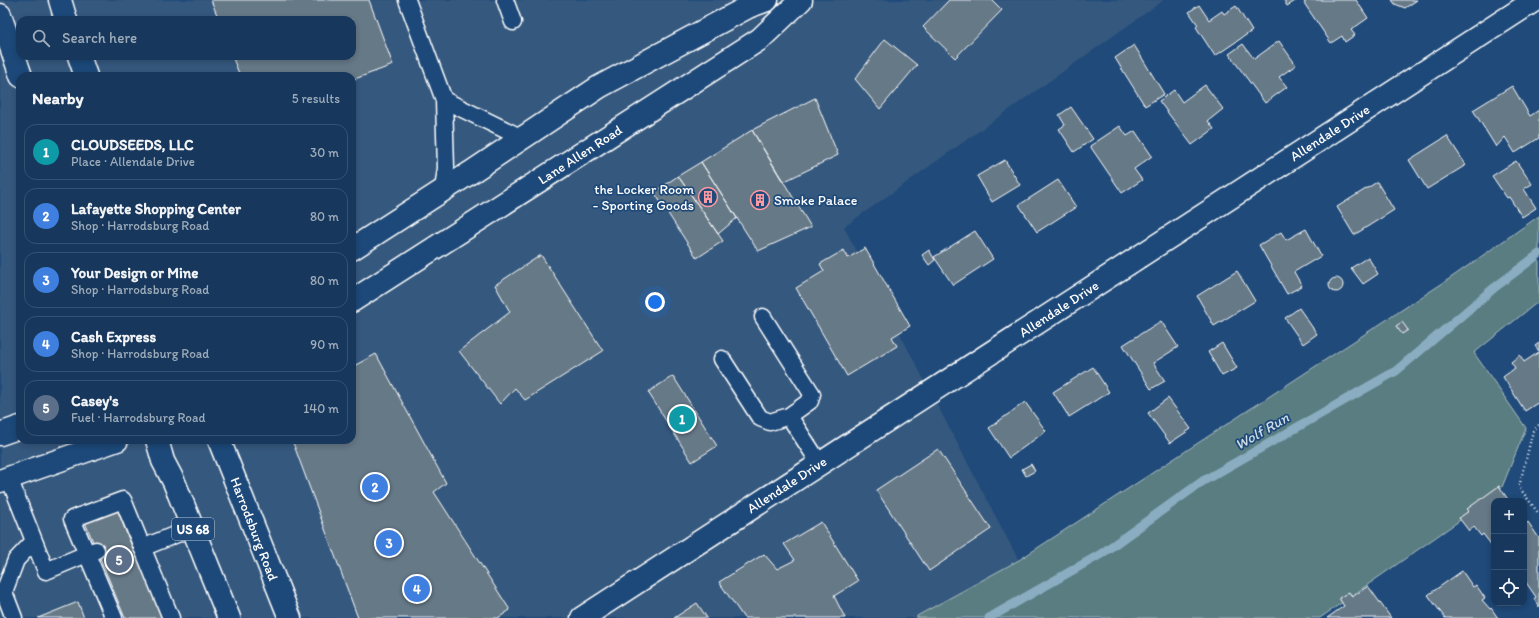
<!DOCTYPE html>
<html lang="en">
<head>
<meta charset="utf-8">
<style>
	body { margin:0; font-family:Itim,sans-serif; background:#203f62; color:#f1f3f6 }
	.controls { position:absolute; right:12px; bottom:12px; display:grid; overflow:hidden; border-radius:8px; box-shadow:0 2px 6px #0003 }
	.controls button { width:36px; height:36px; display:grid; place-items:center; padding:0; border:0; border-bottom:1px solid #365272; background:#17385c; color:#f1f3f6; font:20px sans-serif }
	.you { position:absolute; left:655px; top:302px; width:14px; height:14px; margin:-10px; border:3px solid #fff; border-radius:50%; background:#1a73e8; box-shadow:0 0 0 6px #1a73e833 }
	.badge { display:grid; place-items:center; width:26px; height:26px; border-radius:50%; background:#ff9aa2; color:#fff; font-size:13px; font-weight:700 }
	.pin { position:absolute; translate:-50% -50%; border:2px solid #fff; box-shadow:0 1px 4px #0006 }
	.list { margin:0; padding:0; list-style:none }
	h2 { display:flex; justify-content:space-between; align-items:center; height:52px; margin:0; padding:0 16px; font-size:17px }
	h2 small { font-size:13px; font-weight:400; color:#9eacbb }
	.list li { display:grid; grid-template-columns:26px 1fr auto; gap:12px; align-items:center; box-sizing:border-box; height:56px; margin:0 8px 8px; padding:0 8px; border:1px solid #365272; border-radius:12px }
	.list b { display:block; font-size:15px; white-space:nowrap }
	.list p { margin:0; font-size:13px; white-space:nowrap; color:#9eacbb }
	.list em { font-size:13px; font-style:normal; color:#9eacbb }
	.icon { flex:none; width:22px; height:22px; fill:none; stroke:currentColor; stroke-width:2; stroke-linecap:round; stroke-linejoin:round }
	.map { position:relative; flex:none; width:1539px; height:618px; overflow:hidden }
	.search { position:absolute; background:#17385c; box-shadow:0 2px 6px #0003; left:16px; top:16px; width:340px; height:44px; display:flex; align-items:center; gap:10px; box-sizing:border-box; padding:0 14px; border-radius:12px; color:#9eacbb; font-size:15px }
	.panel { position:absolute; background:#17385c; box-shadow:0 2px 6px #0003; left:16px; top:72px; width:340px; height:372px; border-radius:12px }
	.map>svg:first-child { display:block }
</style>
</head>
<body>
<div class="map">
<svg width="1539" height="618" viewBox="0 0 1539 618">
	<rect width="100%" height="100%" fill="#1f4a7a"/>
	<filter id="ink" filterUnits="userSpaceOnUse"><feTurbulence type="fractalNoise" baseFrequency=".025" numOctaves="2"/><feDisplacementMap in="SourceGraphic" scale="8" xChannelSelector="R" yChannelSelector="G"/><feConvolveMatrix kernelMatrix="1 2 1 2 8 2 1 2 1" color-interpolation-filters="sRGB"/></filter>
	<g filter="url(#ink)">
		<path fill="#34587e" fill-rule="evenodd" d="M0 0H1164L844 227 1049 618H0ZM20 20H352V56H20ZM20 76H352V440H20Z"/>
		<path fill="#5a7d82" stroke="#acbec0" d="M1539 216V301L1474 353 1526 428 1502 487 1469 514 1320 618H917V616L1019 560 1449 279Z"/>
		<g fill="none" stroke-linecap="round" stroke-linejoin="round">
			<path stroke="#8badc1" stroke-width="9" d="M989 618 1101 554 1203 481 1396 371 1494 288 1539 254"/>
		</g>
		<path fill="#667987" stroke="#fff" d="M211 0H369L393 65 352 80V76H240L232 56H352V20H219Z
			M949 0H992L1002 10 955 58 923 27Z
			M1284 0H1297L1287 6Z
			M1308 0H1356L1368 18 1351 30 1355 35 1345 42 1342 36 1331 43 1304 3Z
			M1392 0H1417L1405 8 1395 4Z
			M1199 5 1209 20 1222 11 1224 14 1236 6 1252 31 1215 56 1196 27 1198 25 1189 12Z
			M885 39 917 65 880 109 855 79Z
			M1279 41 1296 65 1279 77 1287 87 1265 103 1229 54 1243 44 1254 59Z
			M1134 45 1164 94 1145 106 1115 58Z
			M1205 85 1223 109 1208 121 1214 129 1192 145 1159 101 1174 90 1182 102Z
			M1512 86 1530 116 1539 110V138L1515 153 1505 137 1496 147 1473 110Z
			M815 98 838 155 783 182 752 130Z
			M1071 107 1093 139 1074 152 1059 129 1065 125 1059 115Z
			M1120 126 1127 136 1135 131 1152 156 1134 169 1142 180 1122 193 1090 146Z
			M752 130 811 227 758 251 701 162Z
			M1447 136 1466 165 1427 189 1409 160Z
			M1005 160 1020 185 992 202 977 176Z
			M1516 161 1532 184 1524 189 1536 208 1522 217 1509 197 1507 198 1492 176Z
			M701 162 737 218 718 234 678 176Z
			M678 176 723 241 697 258 654 192Z
			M1058 180 1076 207 1037 232 1019 205Z
			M1377 182 1394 210 1354 235 1337 207Z
			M1306 229 1321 256 1294 272 1302 286 1287 294 1259 245 1281 232 1286 240Z
			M975 231 993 259 953 285 934 257Z
			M865 248 910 326 892 337 897 346 847 376 796 288 824 271 820 264 844 250 848 258Z
			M929 250 935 260 929 265 922 255Z
			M541 255 603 351 525 400 515 388 500 404 459 351 510 312 495 285Z
			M1368 257 1378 274 1363 284 1351 268Z
			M1237 271 1255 301 1214 326 1197 296Z
			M1329 285a7 7 0 1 1 14 0a7 7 0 1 1-14 0Z
			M1299 308 1317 334 1303 344 1285 318Z
			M1161 321 1178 347 1153 363 1165 381 1151 389 1123 345Z
			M1402 322 1408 330 1402 334 1396 326Z
			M1222 343 1237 368 1222 376 1208 352Z
			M1539 343V351L1535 346Z
			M1539 352V402L1525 411 1503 377 1515 368 1511 362 1520 355 1524 362Z
			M376 354 446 483 434 492 510 610 498 618H358L292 440H352V367Z
			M1093 367 1109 392 1069 417 1053 392Z
			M673 376 717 446 692 462 648 392Z
			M1168 398 1191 429 1170 443 1148 413Z
			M1025 402 1046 431 1009 458 989 428Z
			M938 449 991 529 929 571 876 490Z
			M1031 464 1035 471 1026 476 1022 469Z
			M1499 486 1509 501H1494V547H1493L1483 534 1481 536 1474 527 1469 531 1459 518 1469 511 1467 509Z
			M116 506 128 537 163 618H125L84 520Z
			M1524 521 1526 524 1528 522 1539 538V607L1534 599 1536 597 1525 581 1524 582Z
			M821 522 858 581 834 596 845 618H744L719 582 764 554 777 569 795 560 784 544Z
			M1462 571 1473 587 1476 585 1485 598 1482 600 1490 609 1491 608 1498 618H1445L1428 595Z
			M1368 586 1391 618H1327L1344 606 1339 598 1349 592 1352 597Z
			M78 602 84 618H38Z
			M697 603 707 618H674Z"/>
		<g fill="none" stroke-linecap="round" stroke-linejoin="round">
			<defs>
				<path id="lane" d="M407 0 444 100 446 168 443 190
					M505 0 513 22
					M444 100 522 138
					M763 317 812 394 810 401 789 416
					M722 359 760 418 770 422 789 416 820 464
					M9 478 46 571 96 550
					M142 548 192 528
					M14 618 4 592 16 560 34 541
					M114 618 72 519 123 500 171 618"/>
				<path id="street" d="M582 618 1535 0"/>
				<path id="secondary" d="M352 249 473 171 599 87 748 7 767 0
					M352 301 760 39 801 0
					M0 434 20 427
					M0 481 117 440"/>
				<path id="primary" d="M60 0 66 20
					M0 15 21 76
					M79 56 86 76
					M157 440 163 461 174 482 229 618
					M219 440 290 618"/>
			</defs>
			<use href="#lane" stroke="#fff" stroke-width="19"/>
			<use href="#street" stroke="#fff" stroke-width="25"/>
			<use href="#secondary" stroke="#fff" stroke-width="25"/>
			<use href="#primary" stroke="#fff" stroke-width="25"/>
			<path stroke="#fff" stroke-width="2.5" stroke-dasharray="1 3" stroke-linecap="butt" d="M1539 425 1533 431 1519 487 1539 514"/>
			<use href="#lane" stroke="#1f4a7a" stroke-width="16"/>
			<use href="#street" stroke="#1f4a7a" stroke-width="22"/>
			<use href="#secondary" stroke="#1f4a7a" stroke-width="22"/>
			<use href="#primary" stroke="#1f4a7a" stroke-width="22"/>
		</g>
	</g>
	<defs>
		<symbol id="building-ring" viewBox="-11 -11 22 22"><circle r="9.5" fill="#1f4a7a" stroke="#ff9aa2" stroke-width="1.5"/><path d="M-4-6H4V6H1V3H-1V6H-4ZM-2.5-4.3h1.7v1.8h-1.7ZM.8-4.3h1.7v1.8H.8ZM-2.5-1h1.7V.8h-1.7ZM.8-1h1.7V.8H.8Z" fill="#ff9aa2"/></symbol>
	</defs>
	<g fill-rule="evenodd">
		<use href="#building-ring" x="697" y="186" width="22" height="22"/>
		<use href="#building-ring" x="749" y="189" width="22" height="22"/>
	</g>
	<g text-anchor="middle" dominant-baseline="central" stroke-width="3.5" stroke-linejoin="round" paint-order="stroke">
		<rect fill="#1f4a7a" stroke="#bcc9d7" stroke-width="1" x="172" y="518" width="42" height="22" rx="3"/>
		<g font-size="13" font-weight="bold" fill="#fff">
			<text x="193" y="529">US 68</text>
		</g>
		<g font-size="14" fill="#fff" stroke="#1f4a7a">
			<text transform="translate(1330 133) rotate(-33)">Allendale Drive</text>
			<text transform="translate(580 155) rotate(-33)">Lane Allen Road</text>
			<text transform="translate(1059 309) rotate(-33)">Allendale Drive</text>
			<text transform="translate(787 485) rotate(-33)">Allendale Drive</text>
			<text transform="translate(254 529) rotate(69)">Harrodsburg Road</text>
		</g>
		<g font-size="14" fill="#fff" stroke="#1f4a7a" text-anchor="end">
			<text x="694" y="189">the Locker Room<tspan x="694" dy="16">- Sporting Goods</tspan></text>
			<text x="774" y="200" text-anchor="start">Smoke Palace</text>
		</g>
		<g font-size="15" font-style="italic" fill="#cedde5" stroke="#1f4a7a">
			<text transform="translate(1262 431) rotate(-30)">Wolf Run</text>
		</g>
	</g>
</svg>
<div class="controls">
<button>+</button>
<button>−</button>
<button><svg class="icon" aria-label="locate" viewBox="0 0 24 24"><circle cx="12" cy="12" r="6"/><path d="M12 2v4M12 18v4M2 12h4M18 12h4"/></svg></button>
</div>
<div class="you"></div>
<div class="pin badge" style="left:682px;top:419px;background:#0f9aa8">1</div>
<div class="pin badge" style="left:375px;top:487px;background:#3f7fe0">2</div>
<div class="pin badge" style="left:389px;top:543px;background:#3f7fe0">3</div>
<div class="pin badge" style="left:417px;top:589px;background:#3f7fe0">4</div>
<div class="pin badge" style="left:119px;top:560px;background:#5c6f8a">5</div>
<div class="search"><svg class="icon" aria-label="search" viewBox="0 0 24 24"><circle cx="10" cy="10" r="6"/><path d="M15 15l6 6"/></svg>Search here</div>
<section class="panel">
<h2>Nearby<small>5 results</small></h2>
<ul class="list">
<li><span class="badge" style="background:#0f9aa8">1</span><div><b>CLOUDSEEDS, LLC</b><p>Place · Allendale Drive</p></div><em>30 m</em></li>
<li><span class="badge" style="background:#3f7fe0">2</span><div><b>Lafayette Shopping Center</b><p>Shop · Harrodsburg Road</p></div><em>80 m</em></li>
<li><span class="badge" style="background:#3f7fe0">3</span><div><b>Your Design or Mine</b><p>Shop · Harrodsburg Road</p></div><em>80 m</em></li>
<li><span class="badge" style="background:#3f7fe0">4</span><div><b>Cash Express</b><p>Shop · Harrodsburg Road</p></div><em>90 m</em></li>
<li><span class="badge" style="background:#5c6f8a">5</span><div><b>Casey's</b><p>Fuel · Harrodsburg Road</p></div><em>140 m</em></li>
</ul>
</section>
</div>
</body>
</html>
